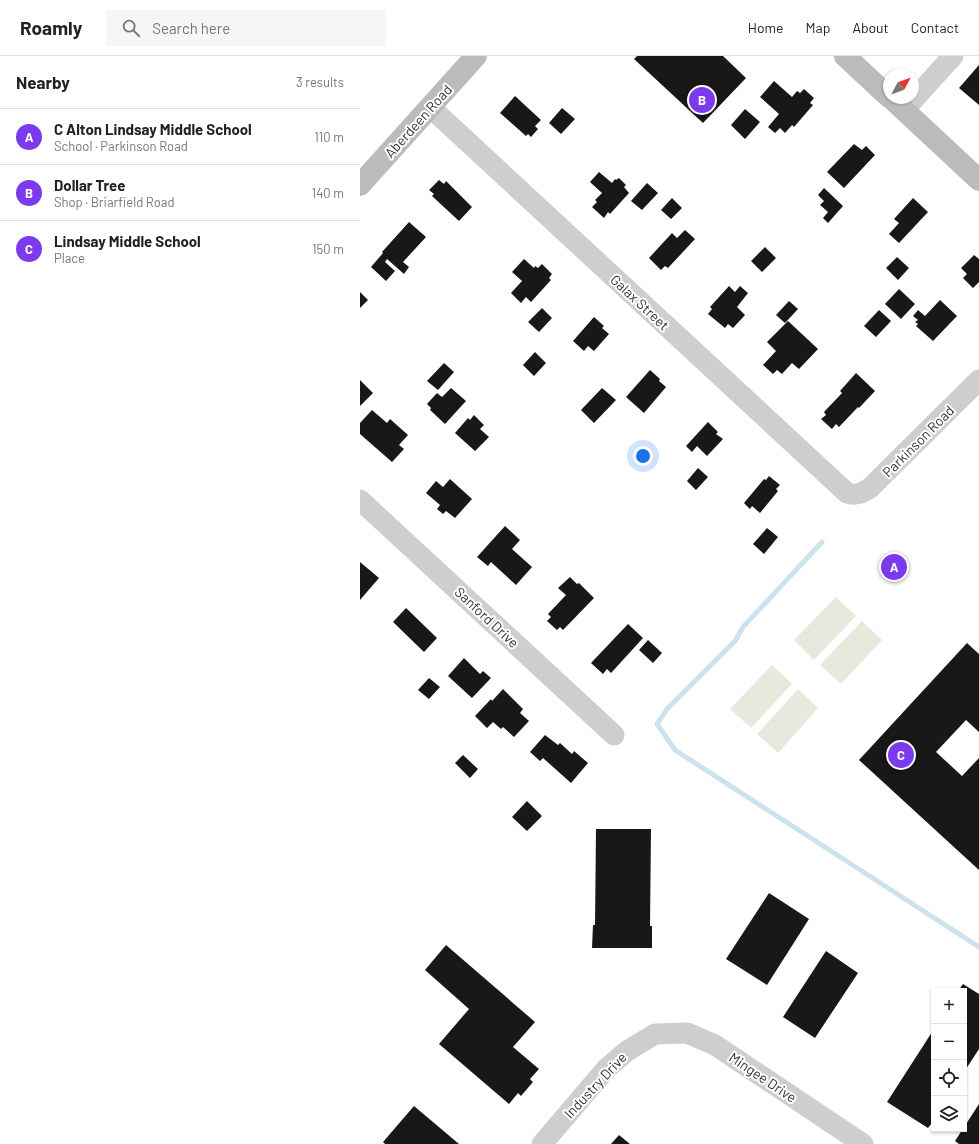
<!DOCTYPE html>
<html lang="en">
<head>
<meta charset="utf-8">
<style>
	body { margin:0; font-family:Barlow,sans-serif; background:#f6f6f6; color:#222 }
	.controls { position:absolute; right:12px; bottom:12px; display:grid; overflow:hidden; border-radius:0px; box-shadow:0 1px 3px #0004 }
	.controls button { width:36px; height:36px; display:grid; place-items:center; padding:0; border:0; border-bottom:1px solid #e0e0e0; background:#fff; color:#222; font:20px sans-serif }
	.compass { position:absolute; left:523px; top:12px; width:36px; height:36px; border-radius:50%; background:#fff; box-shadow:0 1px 3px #0004; rotate:49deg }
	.you { position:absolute; left:283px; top:400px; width:14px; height:14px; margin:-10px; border:3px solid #fff; border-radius:50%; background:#1a73e8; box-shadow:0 0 0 6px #1a73e833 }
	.badge { display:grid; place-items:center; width:26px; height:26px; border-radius:50%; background:#7c3aed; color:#fff; font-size:13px; font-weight:700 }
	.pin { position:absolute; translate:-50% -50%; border:2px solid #fff; box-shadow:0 1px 4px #0006 }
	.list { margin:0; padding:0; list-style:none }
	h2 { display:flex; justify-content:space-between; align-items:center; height:52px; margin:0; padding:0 16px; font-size:17px }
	h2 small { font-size:13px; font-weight:400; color:#767676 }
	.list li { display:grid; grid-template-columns:26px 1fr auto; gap:12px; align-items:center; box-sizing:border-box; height:56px; padding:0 16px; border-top:1px solid #e0e0e0 }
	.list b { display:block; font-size:15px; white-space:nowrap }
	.list p { margin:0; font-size:13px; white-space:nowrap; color:#767676 }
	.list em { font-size:13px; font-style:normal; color:#767676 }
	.icon { flex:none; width:22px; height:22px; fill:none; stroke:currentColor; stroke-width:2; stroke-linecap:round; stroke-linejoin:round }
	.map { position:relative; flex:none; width:619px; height:1088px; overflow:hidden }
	header { display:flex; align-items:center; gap:24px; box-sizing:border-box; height:56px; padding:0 20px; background:#fff; border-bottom:1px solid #e0e0e0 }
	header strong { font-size:19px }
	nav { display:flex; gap:22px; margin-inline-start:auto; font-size:14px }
	.search { width:280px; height:36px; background:#f6f6f6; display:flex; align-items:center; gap:10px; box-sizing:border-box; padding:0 14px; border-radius:0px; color:#767676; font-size:15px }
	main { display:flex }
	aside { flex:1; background:#fff }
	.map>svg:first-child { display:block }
</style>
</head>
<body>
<header>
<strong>Roamly</strong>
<div class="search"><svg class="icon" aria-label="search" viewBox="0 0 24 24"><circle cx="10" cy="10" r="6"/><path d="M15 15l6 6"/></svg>Search here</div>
<nav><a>Home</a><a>Map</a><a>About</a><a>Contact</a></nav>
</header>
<main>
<aside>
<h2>Nearby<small>3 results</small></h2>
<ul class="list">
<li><span class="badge">A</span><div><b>C Alton Lindsay Middle School</b><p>School · Parkinson Road</p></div><em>110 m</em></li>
<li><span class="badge">B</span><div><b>Dollar Tree</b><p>Shop · Briarfield Road</p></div><em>140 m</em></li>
<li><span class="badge">C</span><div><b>Lindsay Middle School</b><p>Place</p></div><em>150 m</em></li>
</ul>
</aside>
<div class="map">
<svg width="619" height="1088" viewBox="0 0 619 1088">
	<rect width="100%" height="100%" fill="#fff"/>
	<path fill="#e5eadd" d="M476 541 496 560 454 604 434 584Z
		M502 565 522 584 481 628 460 609Z
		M412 609 432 628 391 672 370 653Z
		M438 633 458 652 418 697 397 678Z"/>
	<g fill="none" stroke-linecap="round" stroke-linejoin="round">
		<path stroke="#cde2ec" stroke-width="5" d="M462 486 383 571 375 585 308 652 297 668 315 694 619 891"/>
	</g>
	<path fill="#181818" d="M277 0H363L386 22 343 67 274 3Z
		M619 9V49L599 32Z
		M414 25 432 41 437 35 440 37 444 33 454 42 450 47 453 49 434 71 432 69 425 77 420 72 415 77 408 71 419 58 400 41Z
		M155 40 181 64 175 70 178 73 171 81 168 78 166 80 140 57Z
		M202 52 215 63 201 78 189 67Z
		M385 53 400 66 385 83 371 69Z
		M494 88 502 94 506 90 515 99 484 132 467 116Z
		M239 116 252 127 255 123 256 124 259 122 266 129 264 131 269 137 250 158 248 156 244 162 232 151 237 146 235 144 242 137 230 126Z
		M79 124 84 128 86 125 112 151 99 165 72 140 74 138 69 134Z
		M287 127 298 137 282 154 271 145Z
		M464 132 483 150 468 167 463 162 468 156 460 149 464 145 458 139Z
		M312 142 322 152 311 163 301 154Z
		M553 142 568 156 539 187 529 178 539 167 534 163Z
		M49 166 66 181 43 206 49 211 44 218 27 203 25 206 35 215 26 225 11 211 23 197 22 196Z
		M325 174 335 183 308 212 305 210 301 214 289 202 312 177 317 182Z
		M405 191 416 202 402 216 391 205Z
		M614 199 619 203V226L613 232 603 222 607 218 601 212Z
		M537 201 549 212 538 224 526 212Z
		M164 203 174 212 175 210 178 212 182 208 192 218 189 222 191 224 171 246 166 241 161 247 151 237 162 225 152 216Z
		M369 230 375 236 380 230 388 237 377 251 385 259 373 272 368 268 365 272 348 258 352 253 350 251Z
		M539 233 555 248 541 263 525 248Z
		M0 236 8 244 0 252Z
		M580 244 597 260 573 285 556 270 558 268 555 266 558 264 553 260 558 254 565 260Z
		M429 245 438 253 425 267 416 259Z
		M182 252 192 262 179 276 168 266Z
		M519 254 531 265 516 281 504 270Z
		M234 261 244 270 242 272 249 278 234 295 228 290 224 295 213 285Z
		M428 265 458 293 439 313 432 307 422 318 417 314 413 318 403 309 416 295 407 286Z
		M175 296 186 307 174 320 163 309Z
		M84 307 94 316 78 334 67 325Z
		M290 314 300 323 299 325 306 331 284 357 266 341Z
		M496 317 515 335 499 352 498 351 479 371 476 368 472 373 461 363 466 359 464 356 482 337 480 335Z
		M0 324 13 337 0 350Z
		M91 332 106 345 85 368 70 354 71 352 67 348 77 337 82 341Z
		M242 332 256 344 234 367 221 354Z
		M12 354 27 367 30 363 48 379 39 389 44 393 32 406 0 378V367Z
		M114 359 124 369 120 373 129 381 115 395 95 377 108 362 110 364Z
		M348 366 358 376 356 378 363 383 347 400 337 390 332 396 326 390Z
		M338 412 348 421 336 434 327 425Z
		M409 420 420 429 416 433 418 435 400 457 392 450 390 453 384 447 404 423 406 424Z
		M90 423 112 443 95 462 86 455 83 458 77 453 80 449 66 437 76 425 83 431Z
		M145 470 160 484 152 493 172 511 156 529 131 506 128 510 117 501Z
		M407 472 418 481 404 498 393 488Z
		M0 506 19 522 0 544Z
		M210 521 217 528 219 527 234 542 203 574 200 571 197 574 187 565 191 561 188 558 206 539 198 532Z
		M46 552 77 582 64 596 33 566Z
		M268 568 283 582 251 617 247 613 243 618 231 607Z
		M288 584 302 597 293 607 279 594Z
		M607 587 619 598V676L606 664 576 696 602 720 619 702V814L499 704Z
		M104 602 120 618 123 615 131 622 112 642 88 620Z
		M69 622 80 631 69 643 58 634Z
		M143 633 163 653 160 657 169 665 154 681 143 671 141 673 133 666 127 672 115 660 131 643 132 645Z
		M185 679 198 689 200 687 212 698 214 695 228 707 211 727 183 702 180 705 170 696Z
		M103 699 118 713 110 722 95 707Z
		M167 745 182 760 167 775 152 761Z
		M236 773H291L290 870H292V892H232L233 869H235Z
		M409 837 449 863 407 929 366 903Z
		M86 889 175 966 153 991 179 1013 170 1023 173 1026 161 1040 158 1037 149 1048 79 988 109 953 65 914Z
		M466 895 498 917 455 982 423 961Z
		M603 928 619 938V993L604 1016V935H598Z
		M574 973V1064L568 1072 527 1046Z
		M619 1048V1088H599L595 1085Z
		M54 1050 99 1088H25L23 1086Z
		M259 1079 270 1088H251Z"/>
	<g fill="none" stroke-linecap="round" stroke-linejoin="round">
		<path stroke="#cecece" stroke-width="21" d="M70 51 487 437C496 440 502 437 510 432L619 324
			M544 54 593 0
			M0 444 254 679
			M182 1088 246 1013 267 995 295 978 327 977 355 989 503 1088"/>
		<path stroke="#bbb" stroke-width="22" d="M485 0 529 41
			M531 42 619 124
			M0 129 116 0"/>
	</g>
	<g text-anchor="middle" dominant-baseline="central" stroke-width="4" stroke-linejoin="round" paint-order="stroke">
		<g font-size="14" fill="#313131" stroke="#fff">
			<text transform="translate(58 65) rotate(-48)">Aberdeen Road</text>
			<text transform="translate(280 246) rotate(43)">Galax Street</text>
			<text transform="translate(558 385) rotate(-45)">Parkinson Road</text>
			<text transform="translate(127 561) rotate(43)">Sanford Drive</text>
			<text transform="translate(403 1021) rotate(34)">Mingee Drive</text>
			<text transform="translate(235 1029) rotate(-47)">Industry Drive</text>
		</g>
	</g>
</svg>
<div class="controls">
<button>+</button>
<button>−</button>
<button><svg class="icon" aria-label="locate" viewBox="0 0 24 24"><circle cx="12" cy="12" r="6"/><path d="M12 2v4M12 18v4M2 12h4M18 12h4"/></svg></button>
<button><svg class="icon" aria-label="layers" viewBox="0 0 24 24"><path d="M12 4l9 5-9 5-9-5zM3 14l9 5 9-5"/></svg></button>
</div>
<svg class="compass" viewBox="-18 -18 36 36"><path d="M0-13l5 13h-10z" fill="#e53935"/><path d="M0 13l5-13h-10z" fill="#767676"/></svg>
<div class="you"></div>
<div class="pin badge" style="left:534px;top:511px">A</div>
<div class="pin badge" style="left:342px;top:44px">B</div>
<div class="pin badge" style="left:541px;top:699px">C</div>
</div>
</main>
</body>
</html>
